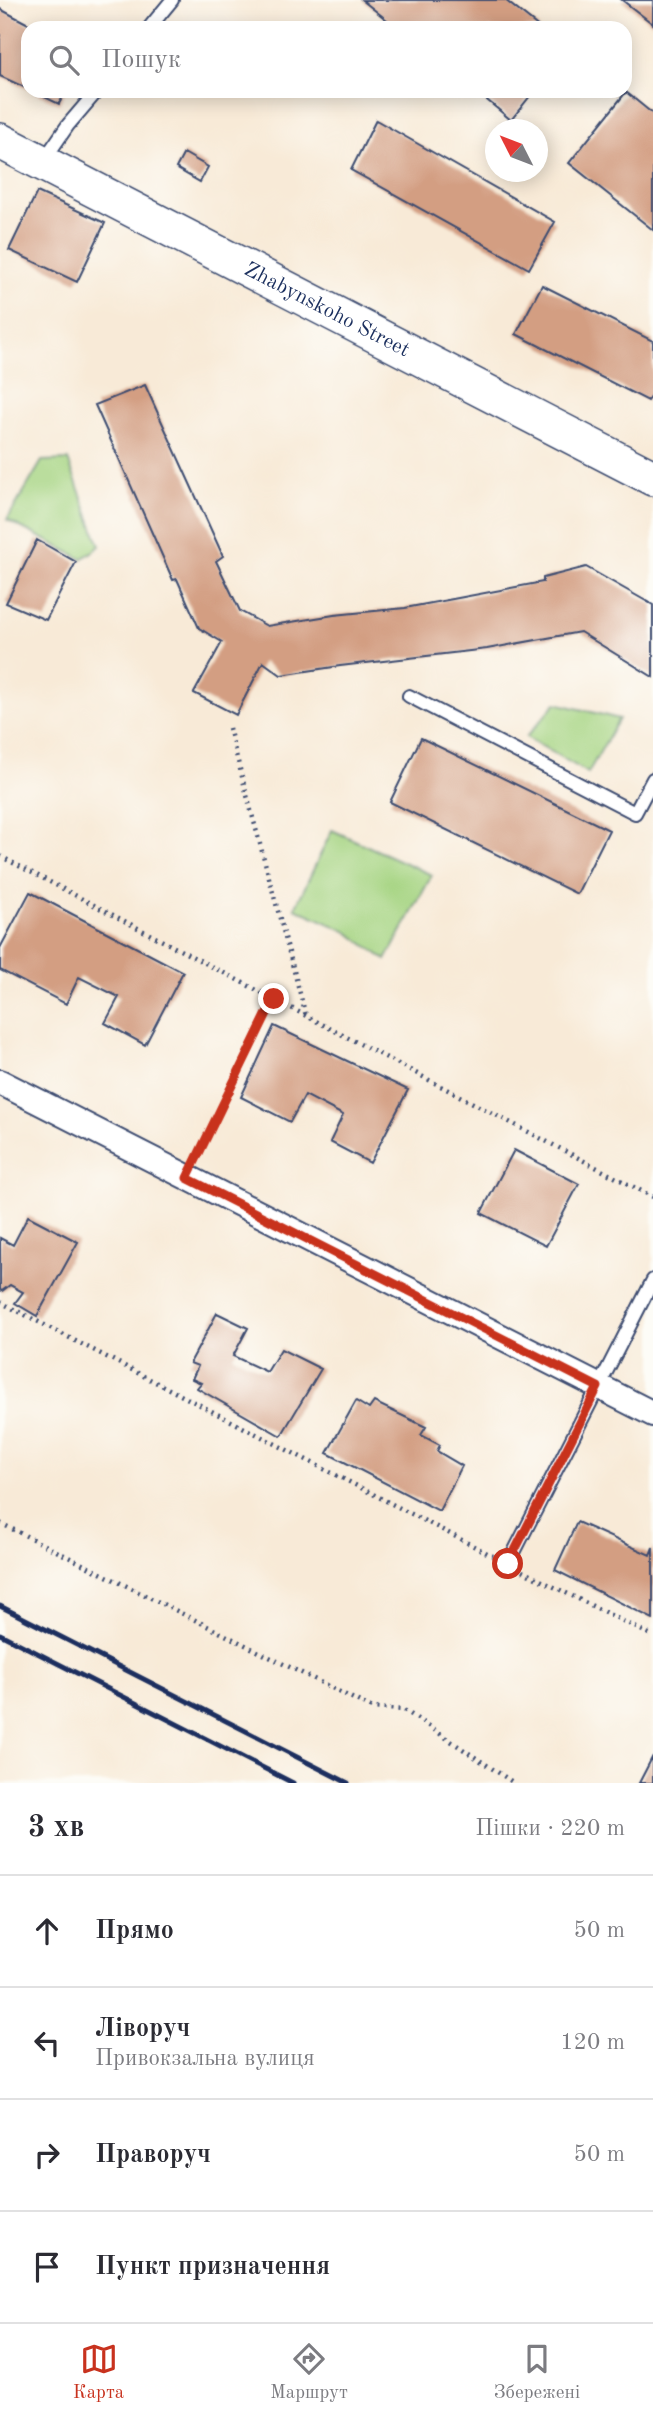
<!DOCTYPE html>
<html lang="uk">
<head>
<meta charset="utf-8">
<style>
	body { margin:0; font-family:"Old Standard TT",serif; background:#f2f2f3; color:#2b2b33 }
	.compass { position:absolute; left:485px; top:119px; width:63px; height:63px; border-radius:50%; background:#fff; box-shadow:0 4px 18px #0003; rotate:312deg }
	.stop { position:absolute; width:21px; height:21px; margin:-16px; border:5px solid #c8321e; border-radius:50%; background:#fff }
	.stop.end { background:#c8321e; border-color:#fff; box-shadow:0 2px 7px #0008 }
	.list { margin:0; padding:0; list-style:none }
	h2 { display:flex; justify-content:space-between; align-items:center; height:91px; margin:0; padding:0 28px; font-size:30px }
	h2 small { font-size:23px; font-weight:400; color:#7c7c81 }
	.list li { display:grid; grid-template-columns:46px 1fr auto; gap:21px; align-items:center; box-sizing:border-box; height:112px; padding:0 28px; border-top:2px solid #e1e1e2 }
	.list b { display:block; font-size:26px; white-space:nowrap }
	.list p { margin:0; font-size:23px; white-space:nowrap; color:#7c7c81 }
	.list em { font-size:23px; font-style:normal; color:#7c7c81 }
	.icon { flex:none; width:38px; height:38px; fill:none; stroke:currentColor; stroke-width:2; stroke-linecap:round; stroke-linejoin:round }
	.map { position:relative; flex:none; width:653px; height:1783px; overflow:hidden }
	.search { position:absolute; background:#fff; box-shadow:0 4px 18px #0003; left:21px; right:21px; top:21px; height:77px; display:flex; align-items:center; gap:18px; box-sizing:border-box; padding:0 24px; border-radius:21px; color:#7c7c81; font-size:26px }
	.sheet { height:539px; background:#fff }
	nav { display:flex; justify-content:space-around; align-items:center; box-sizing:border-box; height:98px; border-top:2px solid #e1e1e2; background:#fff; font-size:19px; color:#7c7c81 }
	nav a { display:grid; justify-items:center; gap:4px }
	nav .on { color:#c8321e }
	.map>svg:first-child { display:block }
</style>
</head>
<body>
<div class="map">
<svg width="653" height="1783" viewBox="0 0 653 1783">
	<rect width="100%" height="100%" fill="#fdfcf7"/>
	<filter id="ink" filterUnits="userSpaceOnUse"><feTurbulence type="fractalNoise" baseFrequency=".0143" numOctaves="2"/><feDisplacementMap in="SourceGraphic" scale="14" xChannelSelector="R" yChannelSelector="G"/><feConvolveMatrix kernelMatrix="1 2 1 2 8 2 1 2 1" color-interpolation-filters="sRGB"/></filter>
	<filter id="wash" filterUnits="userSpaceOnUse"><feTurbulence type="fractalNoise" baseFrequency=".00686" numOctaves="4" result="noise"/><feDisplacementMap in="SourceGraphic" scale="28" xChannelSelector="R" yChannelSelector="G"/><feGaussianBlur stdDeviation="1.57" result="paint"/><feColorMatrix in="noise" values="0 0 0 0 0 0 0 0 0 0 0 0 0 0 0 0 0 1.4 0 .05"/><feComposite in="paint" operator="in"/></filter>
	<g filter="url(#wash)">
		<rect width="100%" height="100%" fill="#f8ead7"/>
		<path fill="#a6d482" stroke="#608270" stroke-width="2" d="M68 460 100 546 82 559 7 520 42 461Z
			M556 703 619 719 588 773 526 737Z
			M332 830 432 875 386 960 346 931 295 908Z"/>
		<g id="blocks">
			<path fill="#d39e82" d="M362 0H505L540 28H397Z
				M622 0H653V24Z
				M0 9 36 28H28V89L0 76Z
				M32 91H66L59 104Z
				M476 91H534L511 120Z
				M626 92 653 114V230L569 163Z
				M376 120 555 222 529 269 351 170Z
				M184 153 208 167 200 182 176 168Z
				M37 192 105 223 77 282 9 250Z
				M542 285 653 341V391L648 401 516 334Z
				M145 385 223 556 216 561 240 611 267 626 334 615 405 608 543 582V578L586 567 653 605V677L580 632 487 649 340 666 281 675 263 662 236 715 194 693 222 642 199 628 177 579 173 580 95 405Z
				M37 540 76 562 46 620 6 603Z
				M421 738 609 830 577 894 390 802Z
				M30 892 183 972 145 1045 105 1023 119 997 79 977 66 1004 0 970V948Z
				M274 1026 408 1090 370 1163 330 1142 343 1115 305 1095 290 1122 241 1097Z
				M514 1150 579 1184 546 1246 481 1213Z
				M28 1216 78 1242 37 1316 15 1303 23 1292 10 1285 2 1291 0 1290V1238L13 1245Z
				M217 1313 248 1328 233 1356 267 1372 281 1349 321 1369 281 1436 197 1388 201 1383 192 1379 198 1366 190 1363Z
				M356 1401 369 1409 374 1402 426 1427 421 1435 440 1445 437 1451 462 1466 439 1511 327 1453Z
				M577 1522 650 1555 653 1547V1619L555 1570Z
				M653 1756V1783H639Z"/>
		</g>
	</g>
	<g filter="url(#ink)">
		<use href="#blocks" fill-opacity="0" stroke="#3c4b70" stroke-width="2"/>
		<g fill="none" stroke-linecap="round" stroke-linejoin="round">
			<defs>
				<path id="lane" d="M149 28 172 0
					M44 160 68 125 97 91
					M409 696 635 813 653 779
					M508 1564 653 1280"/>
				<path id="street" d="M0 1082 653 1414"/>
				<g id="secondary">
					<path id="s1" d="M0 141 653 478"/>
				</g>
			</defs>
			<use href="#lane" stroke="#3c4b70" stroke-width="16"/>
			<use href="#street" stroke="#3c4b70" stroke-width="28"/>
			<use href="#secondary" stroke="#3c4b70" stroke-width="38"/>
			<path stroke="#3c4b70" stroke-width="4.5" stroke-dasharray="2 5" stroke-linecap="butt" d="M229 728 306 1016
				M0 856 653 1197
				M198 1156 274 1000
				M0 1302 493 1556
				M0 1523 372 1708 404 1710 514 1783
				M522 1571 653 1636"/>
			<use href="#lane" stroke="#fff" stroke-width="12"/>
			<use href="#street" stroke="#fff" stroke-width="24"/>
			<use href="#secondary" stroke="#fff" stroke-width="35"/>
			<path stroke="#1b2f5e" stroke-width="5" d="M0 1606 348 1783
				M0 1634 293 1783"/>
		</g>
	</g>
	<g fill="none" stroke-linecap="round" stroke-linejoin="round" filter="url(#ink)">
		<path stroke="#c8321e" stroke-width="9" d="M274 999 187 1178 598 1387 508 1564"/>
	</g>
	<g text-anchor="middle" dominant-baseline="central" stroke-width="6" stroke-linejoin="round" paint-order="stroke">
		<g font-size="21" fill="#1b2f5e" stroke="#fdfcf7">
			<text stroke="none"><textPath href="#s1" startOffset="368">Zhabynskoho Street</textPath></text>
		</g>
	</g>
</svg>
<svg class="compass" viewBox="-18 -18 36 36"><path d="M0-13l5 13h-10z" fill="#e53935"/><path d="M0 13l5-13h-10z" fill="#7c7c81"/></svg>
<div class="stop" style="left:508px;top:1564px"></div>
<div class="stop end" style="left:274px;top:999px"></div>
<div class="search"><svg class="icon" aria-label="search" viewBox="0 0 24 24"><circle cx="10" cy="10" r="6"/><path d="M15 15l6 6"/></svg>Пошук</div>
</div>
<section class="sheet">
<h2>3 хв<small>Пішки · 220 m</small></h2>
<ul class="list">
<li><svg class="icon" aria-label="ahead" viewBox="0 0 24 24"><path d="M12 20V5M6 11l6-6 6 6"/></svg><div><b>Прямо</b></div><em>50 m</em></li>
<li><svg class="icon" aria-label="left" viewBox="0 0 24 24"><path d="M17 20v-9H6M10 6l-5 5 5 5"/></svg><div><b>Ліворуч</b><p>Привокзальна вулиця</p></div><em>120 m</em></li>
<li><svg class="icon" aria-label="right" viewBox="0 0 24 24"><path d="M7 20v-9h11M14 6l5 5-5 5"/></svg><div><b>Праворуч</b></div><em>50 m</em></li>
<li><svg class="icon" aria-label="arrive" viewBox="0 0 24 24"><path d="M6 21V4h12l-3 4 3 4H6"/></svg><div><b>Пункт призначення</b></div></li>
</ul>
</section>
<nav>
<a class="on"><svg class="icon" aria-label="map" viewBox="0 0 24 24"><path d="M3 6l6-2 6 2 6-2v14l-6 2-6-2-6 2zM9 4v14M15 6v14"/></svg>Карта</a>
<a><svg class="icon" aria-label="directions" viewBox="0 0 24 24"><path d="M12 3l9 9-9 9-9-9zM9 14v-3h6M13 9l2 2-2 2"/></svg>Маршрут</a>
<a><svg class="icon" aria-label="saved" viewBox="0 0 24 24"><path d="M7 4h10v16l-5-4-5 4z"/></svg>Збережені</a>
</nav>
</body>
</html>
